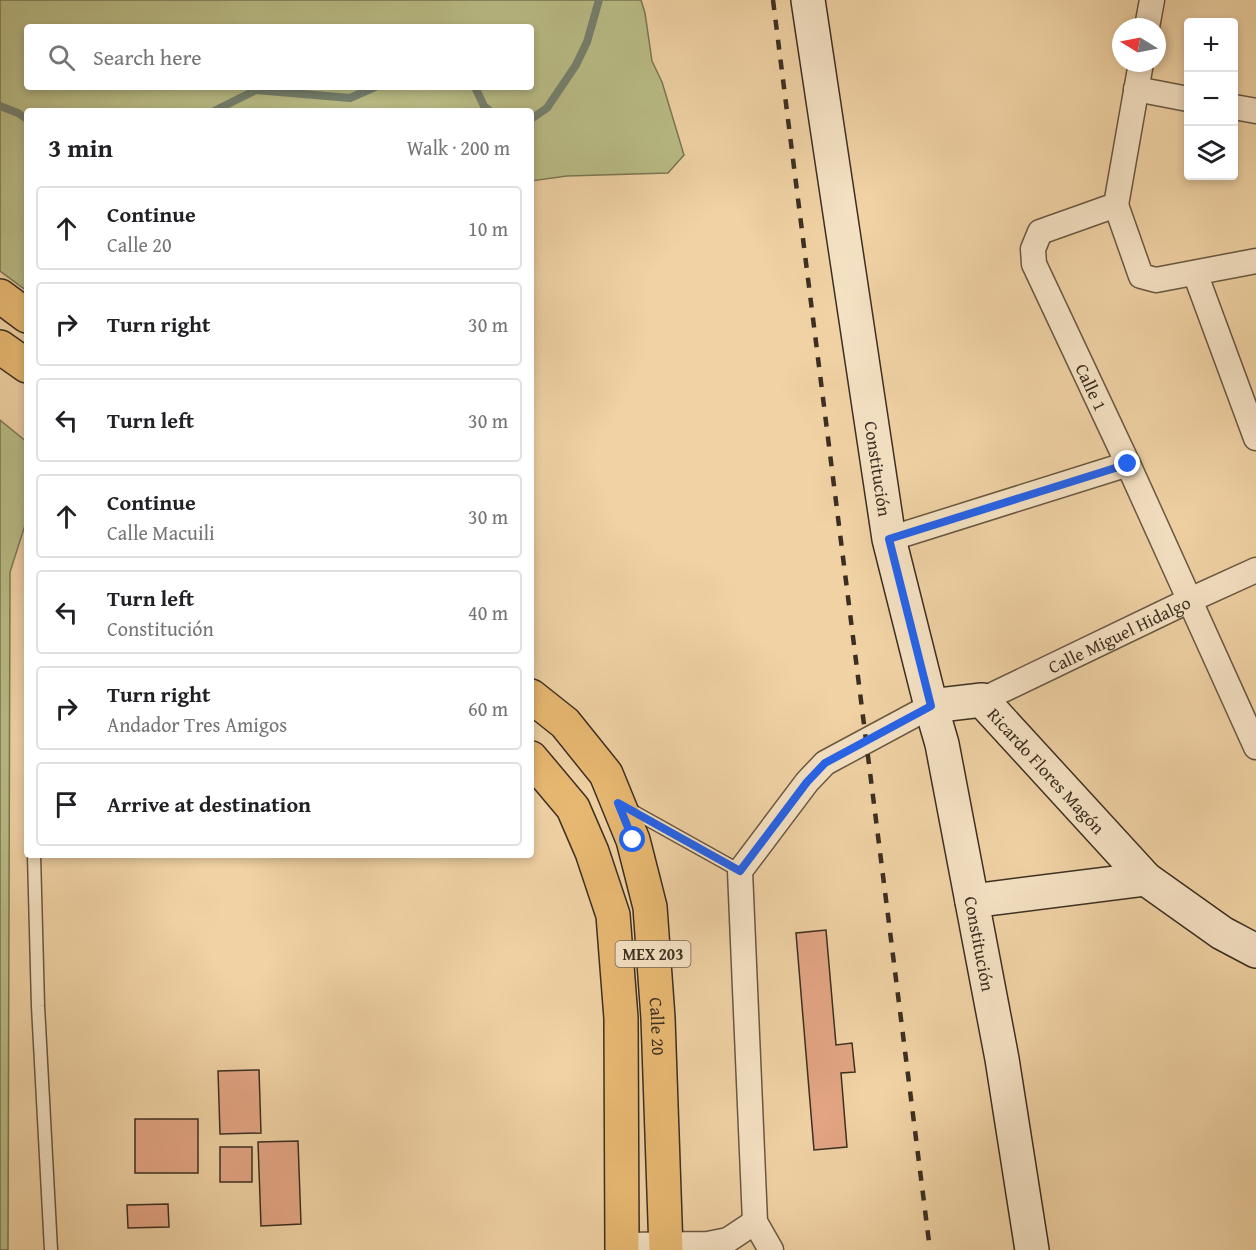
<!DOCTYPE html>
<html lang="en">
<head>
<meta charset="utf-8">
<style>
	body { margin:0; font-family:"Gentium Book Plus",serif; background:#f2f2f2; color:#202124 }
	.controls { position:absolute; right:18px; top:18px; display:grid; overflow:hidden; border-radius:6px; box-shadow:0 3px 9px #0003 }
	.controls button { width:54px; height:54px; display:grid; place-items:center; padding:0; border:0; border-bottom:2px solid #e0e0e0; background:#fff; color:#202124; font:30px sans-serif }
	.compass { position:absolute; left:1112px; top:18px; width:54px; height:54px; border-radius:50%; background:#fff; box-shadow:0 3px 9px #0003; rotate:280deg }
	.stop { position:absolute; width:18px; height:18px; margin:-14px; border:4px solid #2563eb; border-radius:50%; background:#fff }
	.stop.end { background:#2563eb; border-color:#fff; box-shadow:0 2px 6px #0008 }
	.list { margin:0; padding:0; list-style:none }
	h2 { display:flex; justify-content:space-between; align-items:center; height:78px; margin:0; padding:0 24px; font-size:26px }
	h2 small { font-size:20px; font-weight:400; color:#757577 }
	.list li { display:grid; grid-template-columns:39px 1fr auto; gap:18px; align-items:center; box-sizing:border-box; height:84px; margin:0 12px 12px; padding:0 12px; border:2px solid #e0e0e0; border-radius:6px }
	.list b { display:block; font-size:22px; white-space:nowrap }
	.list p { margin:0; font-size:20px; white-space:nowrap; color:#757577 }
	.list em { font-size:20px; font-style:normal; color:#757577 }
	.icon { flex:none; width:33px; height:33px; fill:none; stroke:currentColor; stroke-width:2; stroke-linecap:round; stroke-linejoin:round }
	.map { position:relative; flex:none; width:1256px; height:1250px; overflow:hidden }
	.search { position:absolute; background:#fff; box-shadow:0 3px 9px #0003; left:24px; top:24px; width:510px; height:66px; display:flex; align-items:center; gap:15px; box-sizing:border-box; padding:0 21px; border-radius:6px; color:#757577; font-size:22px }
	.panel { position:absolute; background:#fff; box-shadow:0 3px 9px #0003; left:24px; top:108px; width:510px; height:750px; border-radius:6px }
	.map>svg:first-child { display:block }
</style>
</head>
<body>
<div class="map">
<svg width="1256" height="1250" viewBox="0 0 1256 1250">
	<rect width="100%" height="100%" fill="#f0d2a4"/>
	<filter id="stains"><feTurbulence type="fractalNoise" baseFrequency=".00333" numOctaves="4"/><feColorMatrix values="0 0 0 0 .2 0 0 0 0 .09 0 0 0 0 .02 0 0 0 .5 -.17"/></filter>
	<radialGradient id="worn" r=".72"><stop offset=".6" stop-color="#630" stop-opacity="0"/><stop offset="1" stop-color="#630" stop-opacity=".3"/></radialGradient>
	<path fill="#b9bc86" stroke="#7a7654" stroke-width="1.5" fill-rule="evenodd" d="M0 0H641L645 13 652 61 662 82 684 155 668 173 567 176 531 181V111H27V291L0 271ZM27 27H531V87H27Z
		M0 420 27 442V519L10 572 8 1250H0Z"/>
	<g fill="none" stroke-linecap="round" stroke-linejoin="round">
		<path stroke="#75816f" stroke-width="8" d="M475 87 484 106 490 111
			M0 106 18 113 27 119
			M214 111 256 90 350 98 375 87
			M531 119 547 108 576 65 587 42 599 0"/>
	</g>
	<path fill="#e3a584" stroke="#3c2f22" stroke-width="1.5" d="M826 930 836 1045 852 1043 855 1072 841 1073 847 1147 814 1150 796 933Z
		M259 1070 261 1133 220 1134 218 1071Z
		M135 1119H198V1173H135Z
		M298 1141 301 1224 261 1226 258 1142Z
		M220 1147H252V1182H220Z
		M168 1204 169 1227 128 1228 127 1205Z"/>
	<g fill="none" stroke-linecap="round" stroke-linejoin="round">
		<defs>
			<path id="lane" d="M627 808 740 871
				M34 855 38 1006 51 1250"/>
			<g id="street">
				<path d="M1147 27 1152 0"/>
				<path id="s1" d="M1141 63 1116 205 1040 232 1033 249 1034 264 1128 464 1256 747"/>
				<path d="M1136 89 1188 99"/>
				<path d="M1234 107 1256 111"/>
				<path d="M1116 205 1141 276 1156 280 1256 261"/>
				<path d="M1195 273 1256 438"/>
				<path d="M889 539 1128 464"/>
				<path id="s2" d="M982 700 1190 600 1256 570"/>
				<path d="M622 1245 708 1244 728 1240 755 1222"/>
				<path d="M771 1250 755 1222 740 871 807 782 825 763 931 706"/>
			</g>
			<g id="secondary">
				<path id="s3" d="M808 0 889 539 931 706 942 744 1002 1059 1032 1250"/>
				<path id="s4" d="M931 706 982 700 1146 879 1222 933 1256 951"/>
				<path d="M972 901 1146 879"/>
			</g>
			<g id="primary">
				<path d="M0 296 27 316"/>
				<path d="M0 347 27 366"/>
				<path id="s5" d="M531 696 565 723 606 774 633 840 650 907 658 1018 666 1250"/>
				<path d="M531 758 573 808 592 852 613 915 621 1018 622 1250"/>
			</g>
		</defs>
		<use href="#lane" stroke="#695842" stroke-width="15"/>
		<use href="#street" stroke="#695842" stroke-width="27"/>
		<use href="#secondary" stroke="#3c2f22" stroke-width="36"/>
		<use href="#primary" stroke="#3c2f22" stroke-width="36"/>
		<use href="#lane" stroke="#f5e2c4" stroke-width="12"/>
		<use href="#street" stroke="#f5e2c4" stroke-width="24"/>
		<use href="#secondary" stroke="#f5e2c4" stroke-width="33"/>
		<use href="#primary" stroke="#e8b972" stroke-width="33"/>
		<path stroke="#3c2f22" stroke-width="4.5" stroke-dasharray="10 10" stroke-linecap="butt" d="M773 0 930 1250"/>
	</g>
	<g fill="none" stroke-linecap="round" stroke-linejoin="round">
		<path stroke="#2563eb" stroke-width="8" d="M633 840 618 803 740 871 807 782 825 763 931 706 889 539 1128 464"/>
	</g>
	<g text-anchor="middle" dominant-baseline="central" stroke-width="4.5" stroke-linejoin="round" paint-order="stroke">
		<rect fill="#f5e2c4" stroke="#746553" stroke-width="1.5" x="615.5" y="941" width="75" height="26" rx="4.5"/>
		<g font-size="16" font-weight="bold" fill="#3c2f22">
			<text x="653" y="954">MEX 203</text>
		</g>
		<g font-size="18" fill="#3c2f22" stroke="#f5e2c4">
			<text stroke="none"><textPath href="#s1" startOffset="394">Calle 1</textPath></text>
			<text stroke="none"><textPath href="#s3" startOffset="474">Constitución</textPath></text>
			<text stroke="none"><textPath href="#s2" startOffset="152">Calle Miguel Hidalgo</textPath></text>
			<text stroke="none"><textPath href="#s4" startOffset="147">Ricardo Flores Magón</textPath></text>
			<text stroke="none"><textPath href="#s3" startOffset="960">Constitución</textPath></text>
			<text stroke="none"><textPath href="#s5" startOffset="369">Calle 20</textPath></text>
		</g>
	</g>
	<rect width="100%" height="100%" filter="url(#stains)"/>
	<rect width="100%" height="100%" fill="url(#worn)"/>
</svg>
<div class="controls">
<button>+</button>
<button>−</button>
<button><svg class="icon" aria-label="layers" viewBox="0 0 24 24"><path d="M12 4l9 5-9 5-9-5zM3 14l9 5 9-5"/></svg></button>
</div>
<svg class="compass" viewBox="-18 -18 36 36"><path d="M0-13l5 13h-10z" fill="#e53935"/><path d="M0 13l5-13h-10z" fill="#757577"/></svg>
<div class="stop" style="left:633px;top:840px"></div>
<div class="stop end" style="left:1128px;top:464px"></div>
<div class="search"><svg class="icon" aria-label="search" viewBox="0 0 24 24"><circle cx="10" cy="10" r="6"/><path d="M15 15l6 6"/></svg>Search here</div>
<section class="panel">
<h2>3 min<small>Walk · 200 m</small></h2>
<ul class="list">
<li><svg class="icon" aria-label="ahead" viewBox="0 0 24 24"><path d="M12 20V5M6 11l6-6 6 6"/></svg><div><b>Continue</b><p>Calle 20</p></div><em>10 m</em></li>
<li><svg class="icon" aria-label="right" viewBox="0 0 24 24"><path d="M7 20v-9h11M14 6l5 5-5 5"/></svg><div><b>Turn right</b></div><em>30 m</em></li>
<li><svg class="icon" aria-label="left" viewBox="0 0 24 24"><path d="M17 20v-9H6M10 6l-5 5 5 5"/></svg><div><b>Turn left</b></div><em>30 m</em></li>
<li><svg class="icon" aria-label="ahead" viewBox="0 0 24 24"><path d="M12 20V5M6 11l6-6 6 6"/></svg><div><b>Continue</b><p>Calle Macuili</p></div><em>30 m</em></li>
<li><svg class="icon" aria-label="left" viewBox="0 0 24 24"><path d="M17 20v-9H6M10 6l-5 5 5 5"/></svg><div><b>Turn left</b><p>Constitución</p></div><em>40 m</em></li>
<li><svg class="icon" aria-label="right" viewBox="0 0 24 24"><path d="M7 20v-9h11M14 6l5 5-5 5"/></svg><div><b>Turn right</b><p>Andador Tres Amigos</p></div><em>60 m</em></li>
<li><svg class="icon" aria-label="arrive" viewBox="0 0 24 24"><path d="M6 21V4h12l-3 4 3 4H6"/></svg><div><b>Arrive at destination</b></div></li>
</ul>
</section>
</div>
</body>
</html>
